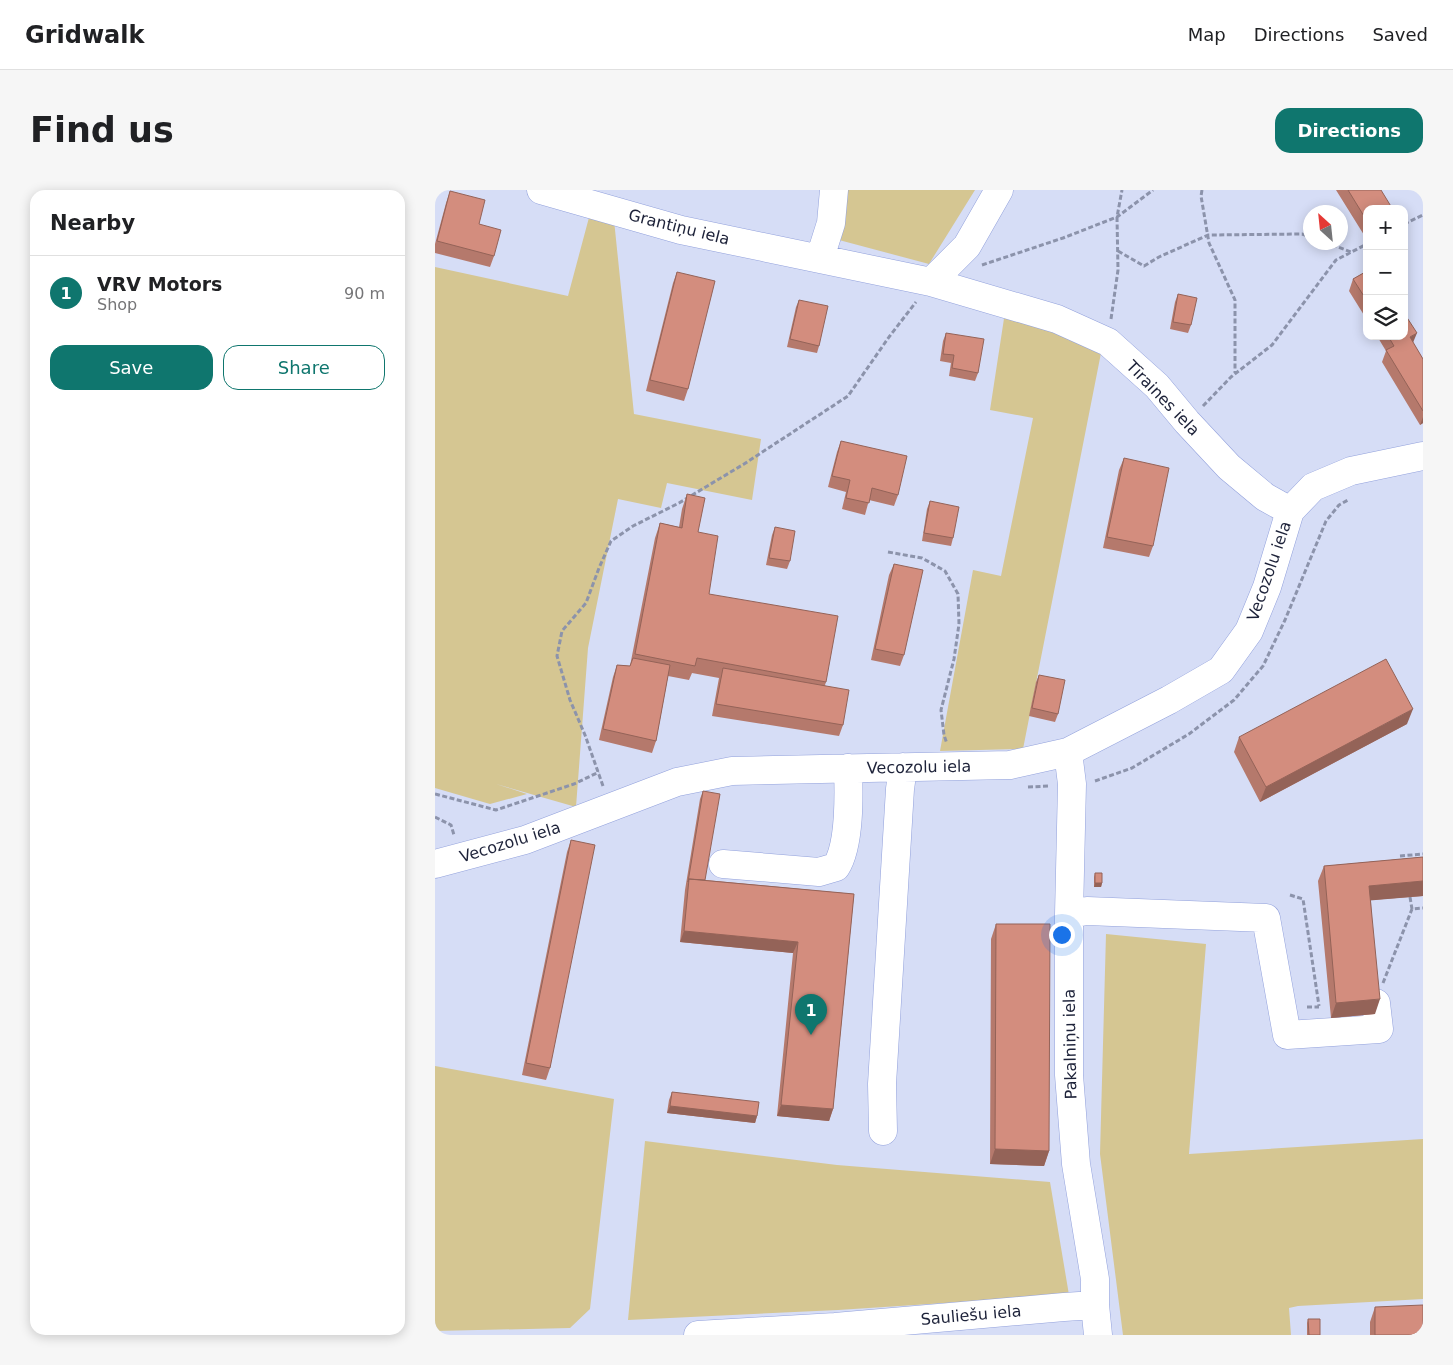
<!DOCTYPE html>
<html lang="en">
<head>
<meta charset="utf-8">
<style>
	body { margin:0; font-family:"DejaVu Sans",sans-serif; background:#f6f6f6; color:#202124 }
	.controls { position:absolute; right:15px; top:15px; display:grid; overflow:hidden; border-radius:10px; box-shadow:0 2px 12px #0003 }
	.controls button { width:45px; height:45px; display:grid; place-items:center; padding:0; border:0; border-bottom:1px solid #e0e0e0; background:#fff; color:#202124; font:25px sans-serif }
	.compass { position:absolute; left:868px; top:15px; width:45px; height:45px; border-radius:50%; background:#fff; box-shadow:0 2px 12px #0003; rotate:333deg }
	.you { position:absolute; left:626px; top:744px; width:18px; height:18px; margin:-12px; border:4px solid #fff; border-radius:50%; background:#1a73e8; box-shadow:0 0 0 8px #1a73e833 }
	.badge { display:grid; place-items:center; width:32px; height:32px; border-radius:50%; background:#0f766e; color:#fff; font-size:16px; font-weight:700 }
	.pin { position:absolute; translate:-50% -41px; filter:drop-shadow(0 1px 2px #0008) }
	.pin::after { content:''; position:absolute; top:26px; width:18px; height:15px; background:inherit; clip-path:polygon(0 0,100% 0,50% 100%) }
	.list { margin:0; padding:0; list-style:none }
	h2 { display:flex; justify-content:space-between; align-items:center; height:65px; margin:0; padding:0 20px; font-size:21px }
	h2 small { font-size:16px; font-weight:400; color:#757577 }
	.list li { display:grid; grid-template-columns:32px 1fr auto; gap:15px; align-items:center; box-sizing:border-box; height:75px; padding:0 20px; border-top:1px solid #e0e0e0 }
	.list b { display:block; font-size:19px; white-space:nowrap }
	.list p { margin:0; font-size:16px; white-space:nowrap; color:#757577 }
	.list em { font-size:16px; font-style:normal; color:#757577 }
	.actions { display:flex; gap:10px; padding:15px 20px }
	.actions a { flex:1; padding:11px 0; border:1px solid #0f766e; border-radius:15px; text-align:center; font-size:18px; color:#0f766e }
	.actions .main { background:#0f766e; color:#fff }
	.icon { flex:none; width:28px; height:28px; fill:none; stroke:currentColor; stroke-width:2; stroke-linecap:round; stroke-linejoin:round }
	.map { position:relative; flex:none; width:988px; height:1145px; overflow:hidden; border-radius:15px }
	header { display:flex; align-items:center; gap:30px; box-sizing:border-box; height:70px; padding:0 25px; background:#fff; border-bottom:1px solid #e0e0e0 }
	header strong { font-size:24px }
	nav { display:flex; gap:28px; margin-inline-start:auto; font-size:18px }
	.intro { display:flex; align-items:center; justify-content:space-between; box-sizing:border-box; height:120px; padding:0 30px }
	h1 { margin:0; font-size:35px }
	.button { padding:12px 22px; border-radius:15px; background:#0f766e; color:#fff; font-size:18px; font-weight:700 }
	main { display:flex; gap:30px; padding:0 30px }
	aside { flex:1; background:#fff; border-radius:15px; box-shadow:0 2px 12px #0003 }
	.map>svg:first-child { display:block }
</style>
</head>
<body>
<header>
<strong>Gridwalk</strong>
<nav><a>Map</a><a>Directions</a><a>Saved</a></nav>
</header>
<div class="intro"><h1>Find us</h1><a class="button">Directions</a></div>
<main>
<aside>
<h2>Nearby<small></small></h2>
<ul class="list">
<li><span class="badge">1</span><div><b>VRV Motors</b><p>Shop</p></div><em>90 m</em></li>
</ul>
<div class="actions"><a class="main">Save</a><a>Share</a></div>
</aside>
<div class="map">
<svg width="988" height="1145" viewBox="0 0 988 1145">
	<rect width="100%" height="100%" fill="#d6ddf6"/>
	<path fill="#d5c692" d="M410 0H540L494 74 404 50Z
		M156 20 179 30 199 224 326 249 317 310 232 293 226 318 183 309 153 458 141 617 61 594 92 604 55 614 0 598V77L133 106Z
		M570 122 622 136 666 163 588 559 505 561 538 380 566 386 598 228 555 220Z
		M671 744 771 754 754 964 988 949V1109L863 1116 854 1118 856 1145H688L665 964Z
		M0 876 179 909 155 1119 135 1138 0 1141Z
		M210 951 402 975 615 992 634 1105 403 1120 193 1130Z"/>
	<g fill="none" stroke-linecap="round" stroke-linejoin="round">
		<defs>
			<path id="minor" d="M106 0 246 40 496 92 622 129 673 152 722 196 752 232 794 277 830 307 855 321
				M385 68 396 33 399 0
				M496 92 532 56 564 0
				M633 562 637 594 634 724V885L641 974 660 1089V1115L663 1145
				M0 674 90 650 242 592 297 581 575 575 633 562 734 510 786 480 814 441 832 397 855 321 878 297 916 281 988 266
				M288 674 384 682 401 677C415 655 414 605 413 578
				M634 724 652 721 831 728 852 845 944 839 941 813
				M448 941 447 894 465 599 468 577
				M263 1145 400 1137 629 1117 660 1115"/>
		</defs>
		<use href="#minor" stroke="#92a1dc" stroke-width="29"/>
		<path stroke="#8c93ab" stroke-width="3" stroke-dasharray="5 2.5" stroke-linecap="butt" d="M767 0 766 6 774 53 800 110V183
			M969 34 988 25
			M890 52 916 62
			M683 61 709 76 724 67 773 45 867 44 876 47
			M547 75 628 48 682 27 718 0
			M676 129 683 80 682 27 687 0
			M768 216 796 187 837 155 901 70 932 54
			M453 362 487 368 510 381 523 404 524 434 519 469 506 520 509 545 512 554
			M660 591 697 578 754 544 799 510 828 476 850 430 891 331 904 315 913 310
			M168 596 150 545 135 510 122 466 127 441 151 413 164 378 176 351 198 336 244 313 309 274 413 206 454 147 481 112
			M593 597 614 596
			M0 604 61 620 139 594 164 582
			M0 627 16 635 19 645
			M965 666 988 664
			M855 705 868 709 884 816
			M975 707 977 719 988 718
			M948 793 977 719
			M872 817H884"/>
		<use href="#minor" stroke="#fff" stroke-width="28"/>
	</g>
	<path fill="#b5796c" d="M901 0H946L932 19V43L929 45Z
		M15 1 44 34 59 66 55 77 0 63V54L11 13Z
		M932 81V130L914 101 918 89Z
		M242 82 253 199 249 211 211 201 238 93Z
		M743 104 756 135 753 143 735 139 740 112Z
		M364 110 384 156 382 163 352 157 361 117Z
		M511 143 543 183 540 191 514 186 516 173 505 171 508 151Z
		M942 146H969L978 153 988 169V233L985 235 947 172 951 161Z
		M406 251 463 305 459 316 434 310 430 325 407 319 411 302 393 297 402 262Z
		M689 268 718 356 714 367 668 358 684 280Z
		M252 304 263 342 274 404 391 492 390 495 408 535 404 546 277 526 284 488 257 483 254 490 233 486 221 551 217 563 164 550 178 487 182 475 195 476 220 348 225 333 244 337 247 319Z
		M495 311 518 348 516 356 487 351 492 319Z
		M340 337 355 371 352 379 331 375 337 345Z
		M459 374 469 465 465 476 436 470 454 385Z
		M604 485 623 524 620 532 594 526 601 492Z
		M972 534 825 612 799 562 804 547Z
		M268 601 270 690 419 704 398 919 394 931 342 926 358 763 245 752 250 700 265 609Z
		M136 650 115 878 111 890 87 885 132 662Z
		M988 667V706L936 710 940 824 896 828 883 691 889 676Z
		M660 683 667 693 666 697H659V687Z
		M561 734 614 961 609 976 555 974 556 749Z
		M237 902 322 926 320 933 232 923 234 910Z
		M940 1117 988 1145H935V1132Z
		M873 1129 885 1145H872V1133Z"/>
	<path fill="#946358" d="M932 37V43L929 45Z
		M982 143 977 155 975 147Z
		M988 227V233L985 235Z
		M978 519 972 534 825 612 831 597Z
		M988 691V706L929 711 934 696Z
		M660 693H667L666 697H659Z
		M249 741 363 752 358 763 245 752Z
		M945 809 940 824 896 828 901 813Z
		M346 915 398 919 394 931 342 926Z
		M235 916 322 926 320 933 232 923Z
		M560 959 614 961 609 976 555 974Z"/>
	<path fill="#d38d7e" stroke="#946358" d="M913 0H946L957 18 932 19V31Z
		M15 1 50 10 44 34 66 40 59 66 2 51Z
		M932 81V111L918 89Z
		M242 82 280 91 253 199 215 190Z
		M743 104 762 108 756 135 738 132Z
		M364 110 393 116 384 156 355 149Z
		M969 123 982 143 975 147 988 169V221L951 160 959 156 953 146H969Z
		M511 143 549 149 543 183 517 178 519 165 508 164Z
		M406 251 472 266 463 305 437 298 434 313 411 308 415 290 397 286Z
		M689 268 734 278 718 356 672 347Z
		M252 304 270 308 263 342 283 346 274 404 403 426 391 492 262 468 260 476 200 464 225 333 247 338Z
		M495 311 524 317 518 348 489 343Z
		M340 337 360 341 355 371 334 368Z
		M459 374 488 380 469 465 440 459Z
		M198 468 235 475 221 551 168 539 182 475 195 476Z
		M951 469 978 519 831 597 804 547Z
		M288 478 414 500 408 535 281 514Z
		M604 485 630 490 623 524 597 518Z
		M268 601 285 604 270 690 254 689 253 692Z
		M136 650 160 655 115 878 91 873Z
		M988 667V691L934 696 945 809 901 813 889 676Z
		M660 683H667V693H660Z
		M254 689 419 704 398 919 346 915 363 752 249 741Z
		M561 734H615L614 961 560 959Z
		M237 902 324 912 322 926 235 916Z
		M988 1115V1145H940V1117Z
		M873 1129H885V1145H874Z"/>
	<g text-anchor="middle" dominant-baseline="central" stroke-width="4" stroke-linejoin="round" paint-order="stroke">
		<g font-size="16" fill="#1d2239" stroke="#fff">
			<text transform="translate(244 37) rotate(14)">Grantiņu iela</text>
			<text transform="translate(728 208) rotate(46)">Tīraines iela</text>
			<text transform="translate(834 381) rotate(-71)">Vecozolu iela</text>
			<text transform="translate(484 577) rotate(-1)">Vecozolu iela</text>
			<text transform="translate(75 652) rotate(-17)">Vecozolu iela</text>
			<text transform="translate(635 854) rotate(-91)">Pakalniņu iela</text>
			<text transform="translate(536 1125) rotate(-5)">Sauliešu iela</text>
		</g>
	</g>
</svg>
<div class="controls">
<button>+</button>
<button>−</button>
<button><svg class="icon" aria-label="layers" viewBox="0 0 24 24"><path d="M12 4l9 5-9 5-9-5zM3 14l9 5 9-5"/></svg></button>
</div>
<svg class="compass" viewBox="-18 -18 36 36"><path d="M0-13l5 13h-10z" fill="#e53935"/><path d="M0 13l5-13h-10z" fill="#757577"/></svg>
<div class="you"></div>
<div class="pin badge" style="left:376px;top:845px">1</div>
</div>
</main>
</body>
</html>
